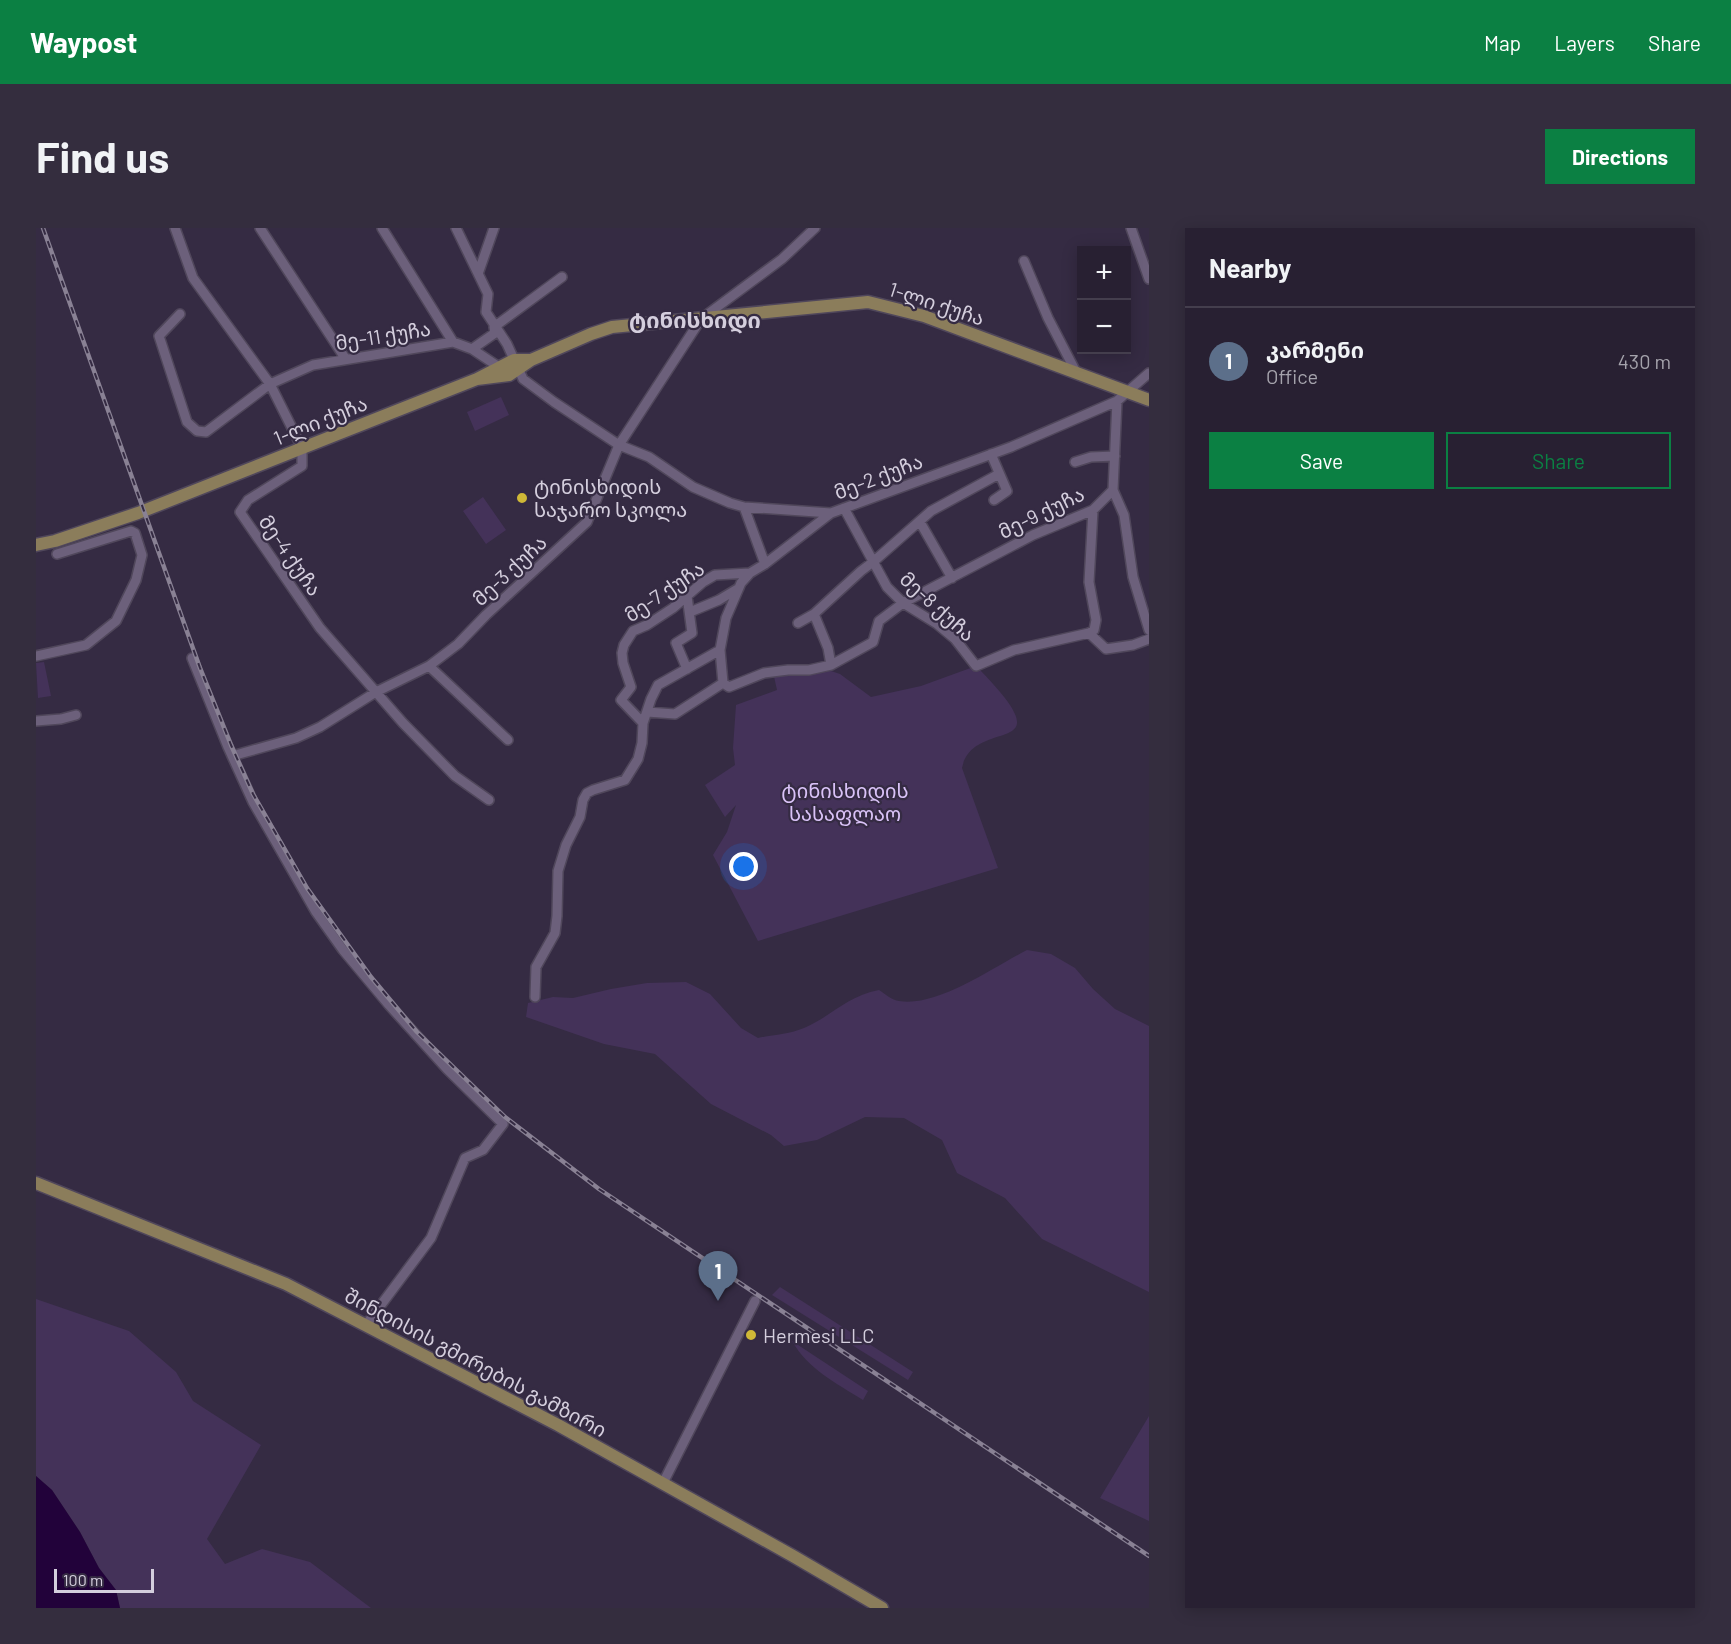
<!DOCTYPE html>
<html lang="en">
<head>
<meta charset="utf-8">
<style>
	body { margin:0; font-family:Barlow,"Noto Sans Georgian",sans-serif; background:#342d3e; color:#f1f3f6 }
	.controls { position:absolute; right:18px; top:18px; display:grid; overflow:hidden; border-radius:0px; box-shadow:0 3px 15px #0003 }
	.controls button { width:54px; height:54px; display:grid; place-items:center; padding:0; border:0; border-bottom:2px solid #443e4d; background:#282032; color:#f1f3f6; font:30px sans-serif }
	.scale { position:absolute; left:18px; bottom:15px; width:100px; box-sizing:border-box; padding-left:6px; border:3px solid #d4cedd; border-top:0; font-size:16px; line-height:21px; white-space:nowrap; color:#d4cedd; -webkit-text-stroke:4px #352b43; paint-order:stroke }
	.you { position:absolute; left:708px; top:639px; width:21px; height:21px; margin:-15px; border:4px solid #fff; border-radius:50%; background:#1a73e8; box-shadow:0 0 0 9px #1a73e833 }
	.badge { display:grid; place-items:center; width:39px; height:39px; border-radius:50%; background:#0b8043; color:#fff; font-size:20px; font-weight:700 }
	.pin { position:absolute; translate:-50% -50px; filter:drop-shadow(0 2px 3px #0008) }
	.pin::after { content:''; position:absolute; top:32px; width:21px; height:18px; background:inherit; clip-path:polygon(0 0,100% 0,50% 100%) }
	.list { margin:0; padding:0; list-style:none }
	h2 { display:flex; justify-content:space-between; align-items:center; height:78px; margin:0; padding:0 24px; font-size:26px }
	h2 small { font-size:20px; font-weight:400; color:#a5a3ac }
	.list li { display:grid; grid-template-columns:39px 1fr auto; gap:18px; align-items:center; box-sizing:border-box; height:108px; padding:0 24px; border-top:2px solid #443e4d }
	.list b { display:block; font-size:22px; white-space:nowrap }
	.list p { margin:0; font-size:20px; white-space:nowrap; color:#a5a3ac }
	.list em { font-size:20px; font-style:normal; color:#a5a3ac }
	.actions { display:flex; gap:12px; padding:18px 24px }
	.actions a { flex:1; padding:14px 0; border:2px solid #0b8043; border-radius:0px; text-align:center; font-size:21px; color:#0b8043 }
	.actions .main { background:#0b8043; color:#fff }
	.map { position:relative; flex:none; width:1113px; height:1380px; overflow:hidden; border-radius:0px }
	header { display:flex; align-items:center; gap:36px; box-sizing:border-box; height:84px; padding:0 30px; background:#0b8043; color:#fff }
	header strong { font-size:28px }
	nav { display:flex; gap:33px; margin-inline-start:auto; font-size:21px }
	.intro { display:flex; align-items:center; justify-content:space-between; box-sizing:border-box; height:144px; padding:0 36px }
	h1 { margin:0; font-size:42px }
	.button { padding:15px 27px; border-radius:0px; background:#0b8043; color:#fff; font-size:21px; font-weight:700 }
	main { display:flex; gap:36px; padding:0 36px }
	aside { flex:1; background:#282032; border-radius:0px; box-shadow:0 3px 15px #0003 }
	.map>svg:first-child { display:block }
</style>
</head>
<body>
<header>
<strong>Waypost</strong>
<nav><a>Map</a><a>Layers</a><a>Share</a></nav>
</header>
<div class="intro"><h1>Find us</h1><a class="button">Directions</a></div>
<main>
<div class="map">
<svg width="1113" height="1380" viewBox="0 0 1113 1380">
	<rect width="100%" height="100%" fill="#352b43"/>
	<path fill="#443259" d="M465 169 473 187 439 203 431 184Z
		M447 269 470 302 450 316 427 283Z
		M8 434 15 468 2 470 0 435Z
		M795 437V443L804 446 835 469 885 458 940 438C1035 534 937 486 926 540L962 640 722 713 677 627 691 604 700 577 689 589 669 557 699 537 697 520 700 477 741 462 737 444Z
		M991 722 1015 726 1039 740 1057 761 1079 781 1113 798V1064L1006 1011 969 970 921 945 906 912 868 890 829 889 781 912 748 918 735 907 675 876 619 826 568 816 490 789 492 775 517 769 537 770 575 761 611 755 650 754 674 766 705 800 722 810C736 807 754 806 768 800 796 788 811 768 843 762 849 766 856 772 863 773 900 780 958 739 991 722Z
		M744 1059 877 1144 872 1152 736 1067Z
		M0 1071 93 1103 140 1144 157 1173 225 1217 171 1311 189 1336 226 1321 274 1334 335 1380H84L80 1362 63 1340 44 1304 16 1262 0 1248Z
		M756 1113 832 1163 827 1172C800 1155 772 1141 756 1113Z
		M1113 1188V1293L1064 1270Z"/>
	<path fill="#22023a" d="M0 1248 16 1262 44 1304 63 1340 80 1362 84 1380H0Z"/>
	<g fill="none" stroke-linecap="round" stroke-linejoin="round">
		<defs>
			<path id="minor" d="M139 0 157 50 234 156 266 220V238L212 272 204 284 284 400 367 495 419 548 453 572
				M224 0 309 130
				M346 0 417 114
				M420 0 452 66 450 84 471 116 487 151 518 174 583 217 613 229 657 259 694 275 708 279 795 285 975 219 1081 173 1113 145
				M1095 0 1113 51
				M988 33 1012 90 1040 144
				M443 43 458 0
				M144 86 123 108 151 194 161 203 170 204 234 156 277 137 417 114 436 121 463 139 465 143
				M436 121 459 105 458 99 526 49
				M955 226 971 263 958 272
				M1039 234 1055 229 1079 228
				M1077 262 1088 287 1097 349 1113 402
				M708 279 729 336
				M808 280 851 359 867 375 901 396 919 411 940 438 978 422 1053 405 1058 402 1060 392 1053 354 1057 282
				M884 294 916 350
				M651 368 656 405 640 415 651 441
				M654 384 683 372 703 360
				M778 386 792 420 795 437
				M762 395 778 386 825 343 837 334 895 283 963 246
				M1053 405 1070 421 1097 417 1113 411
				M0 428 50 417 80 393 100 352 106 327 99 305 95 303 21 326
				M156 430 192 519 217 574 280 684 307 722 353 777 411 841 467 896 447 922 429 930 395 1010 330 1097
				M393 438 472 512
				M687 455 684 422 690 390 705 355 714 345 729 336 795 285
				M611 484 639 486 687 455 693 459 728 445 752 442H773L795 437 837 414 843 393 867 375 997 307 1057 282 1077 262 1081 173
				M0 493 25 491 40 487
				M607 495 585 472 595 459 587 435 586 425 588 417 597 403 611 397 637 380 667 354 679 347 714 345
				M196 528 260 510 284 499 340 464 393 438 422 416 450 387 551 294 583 217 665 91 746 31 779 0
				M499 769 500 739 519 705 521 688 522 643 530 617 544 589 547 572 551 565 557 562 589 552 602 531 606 515 607 495 615 471 622 457 684 422
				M627 1255 719 1073"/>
			<path id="major" d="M441 151 473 147 495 132 555 106 576 99 832 74 888 88 1113 172
				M0 317 19 313 102 285 441 151 478 132H495
				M0 955 250 1056 522 1197 757 1328 846 1380"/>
		</defs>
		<use href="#minor" stroke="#50475b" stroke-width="12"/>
		<use href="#major" stroke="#50475b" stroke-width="15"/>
		<use href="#minor" stroke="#6c607b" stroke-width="9"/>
		<use href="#major" stroke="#8b7d5b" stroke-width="12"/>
		<defs>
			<path id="rail" d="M7 0 164 440 195 517 217 566 271 660 335 749 381 804 469 889 563 961 1113 1328"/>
		</defs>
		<use href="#rail" stroke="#898194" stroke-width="4.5"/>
		<use href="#rail" stroke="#352b43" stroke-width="2" stroke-dasharray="7" stroke-linecap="butt"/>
	</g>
	<g fill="#cfb837" stroke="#352b43" stroke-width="2">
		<circle cx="486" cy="270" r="6"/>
		<circle cx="715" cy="1107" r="6"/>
	</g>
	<g text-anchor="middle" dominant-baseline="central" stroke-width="4.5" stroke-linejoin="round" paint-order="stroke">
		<g font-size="20" fill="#d4cedd" stroke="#352b43">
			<text transform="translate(901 75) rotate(18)">1-ლი ქუჩა</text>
			<text transform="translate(347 107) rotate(-9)">მე-11 ქუჩა</text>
			<text transform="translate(284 192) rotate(-22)">1-ლი ქუჩა</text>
			<text transform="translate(842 248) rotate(-21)">მე-2 ქუჩა</text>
			<text transform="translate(1005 284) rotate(-26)">მე-9 ქუჩა</text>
			<text transform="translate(255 327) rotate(55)">მე-4 ქუჩა</text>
			<text transform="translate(473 342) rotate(-43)">მე-3 ქუჩა</text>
			<text transform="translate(628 363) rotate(-34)">მე-7 ქუჩა</text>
			<text transform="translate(902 378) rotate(42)">მე-8 ქუჩა</text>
			<text transform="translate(440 1134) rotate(28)">შინდისის გმირების გამზირი</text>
		</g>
		<g font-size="20" fill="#d4cedd" stroke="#352b43" text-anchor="start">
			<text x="498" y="258">ტინისხიდის<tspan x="498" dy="23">საჯარო სკოლა</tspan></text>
			<text x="727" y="1107">Hermesi LLC</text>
		</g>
		<g font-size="20" fill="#d9c2f7" stroke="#352b43">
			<text x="809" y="562">ტინისხიდის<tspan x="809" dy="23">სასაფლაო</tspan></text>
		</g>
		<g font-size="22" font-weight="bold" fill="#d4cedd" stroke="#352b43">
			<text x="659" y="91">ტინისხიდი</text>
		</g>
	</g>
</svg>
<div class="controls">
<button>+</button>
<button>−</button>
</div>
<div class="scale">100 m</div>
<div class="you"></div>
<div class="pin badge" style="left:682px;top:1073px;background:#5c6f8a">1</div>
</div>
<aside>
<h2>Nearby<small></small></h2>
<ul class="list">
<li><span class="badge" style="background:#5c6f8a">1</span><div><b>კარმენი</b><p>Office</p></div><em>430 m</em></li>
</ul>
<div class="actions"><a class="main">Save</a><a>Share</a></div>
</aside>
</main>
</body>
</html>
